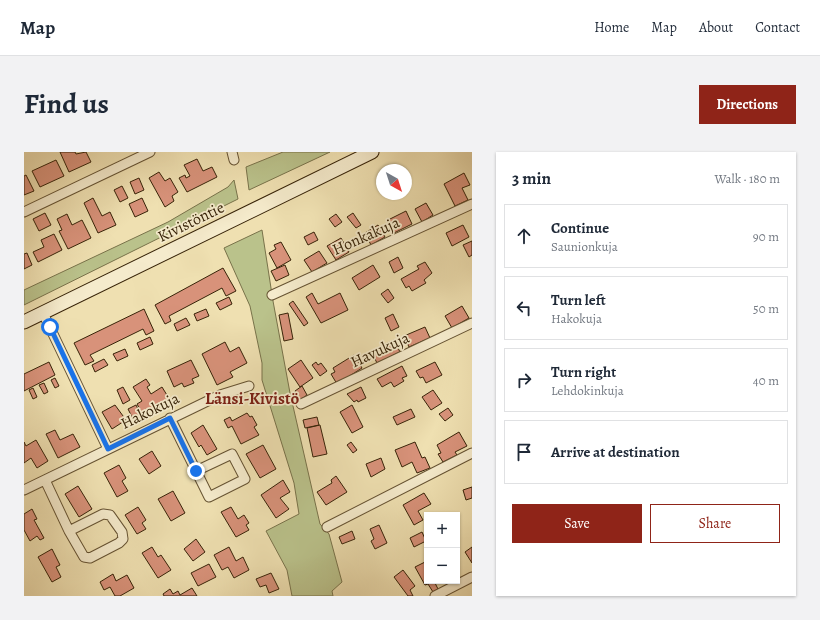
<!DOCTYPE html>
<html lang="en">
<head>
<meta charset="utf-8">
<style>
	body { margin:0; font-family:Alegreya,serif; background:#f2f2f3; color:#1f2937 }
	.controls { position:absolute; right:12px; bottom:12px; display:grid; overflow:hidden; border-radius:0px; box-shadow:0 1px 3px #0004 }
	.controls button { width:36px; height:36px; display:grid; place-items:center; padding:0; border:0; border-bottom:1px solid #e0e1e3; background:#fff; color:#1f2937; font:20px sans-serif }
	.compass { position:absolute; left:352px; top:12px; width:36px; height:36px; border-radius:50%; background:#fff; box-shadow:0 1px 3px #0004; rotate:141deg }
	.stop { position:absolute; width:12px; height:12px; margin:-9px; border:3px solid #1a73e8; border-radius:50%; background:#fff }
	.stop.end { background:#1a73e8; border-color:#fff; box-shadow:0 1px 4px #0008 }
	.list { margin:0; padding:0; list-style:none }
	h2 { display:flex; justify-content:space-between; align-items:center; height:52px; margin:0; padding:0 16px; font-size:17px }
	h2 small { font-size:13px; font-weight:400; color:#747a83 }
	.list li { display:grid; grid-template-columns:26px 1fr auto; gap:12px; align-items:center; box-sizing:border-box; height:64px; margin:0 8px 8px; padding:0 8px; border:1px solid #e0e1e3; border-radius:0px }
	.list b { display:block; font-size:15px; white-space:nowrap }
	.list p { margin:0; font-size:13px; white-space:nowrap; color:#747a83 }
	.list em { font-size:13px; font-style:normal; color:#747a83 }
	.actions { display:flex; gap:8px; padding:12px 16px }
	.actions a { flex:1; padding:9px 0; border:1px solid #8f2418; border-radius:0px; text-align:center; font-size:14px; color:#8f2418 }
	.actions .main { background:#8f2418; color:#fff }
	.icon { flex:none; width:22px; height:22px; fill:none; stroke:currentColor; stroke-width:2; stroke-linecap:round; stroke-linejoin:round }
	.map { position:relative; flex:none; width:448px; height:444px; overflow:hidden; border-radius:0px }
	header { display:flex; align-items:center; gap:24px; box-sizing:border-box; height:56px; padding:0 20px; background:#fff; border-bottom:1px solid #e0e1e3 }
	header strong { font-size:19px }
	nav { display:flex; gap:22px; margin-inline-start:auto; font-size:14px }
	.intro { display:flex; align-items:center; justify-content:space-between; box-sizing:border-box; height:96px; padding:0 24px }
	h1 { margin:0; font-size:28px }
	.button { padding:10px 18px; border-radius:0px; background:#8f2418; color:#fff; font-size:14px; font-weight:700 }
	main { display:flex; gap:24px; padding:0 24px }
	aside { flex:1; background:#fff; border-radius:0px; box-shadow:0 1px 3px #0004 }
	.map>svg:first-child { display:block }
</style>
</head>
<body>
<header>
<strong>Map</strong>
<nav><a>Home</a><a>Map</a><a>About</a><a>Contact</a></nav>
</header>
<div class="intro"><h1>Find us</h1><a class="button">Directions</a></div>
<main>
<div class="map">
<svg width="448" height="444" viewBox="0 0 448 444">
	<rect width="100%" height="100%" fill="#efe0b1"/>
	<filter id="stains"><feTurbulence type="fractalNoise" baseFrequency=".005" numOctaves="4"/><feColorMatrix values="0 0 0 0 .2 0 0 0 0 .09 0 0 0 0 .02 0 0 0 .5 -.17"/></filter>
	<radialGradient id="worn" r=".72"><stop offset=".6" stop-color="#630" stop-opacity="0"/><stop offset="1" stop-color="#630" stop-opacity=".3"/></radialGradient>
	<path fill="#bac28b" stroke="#78724a" d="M259 0H306L225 38 222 15Z
		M210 28 214 47 0 153V138L144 70 204 35Z
		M238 78 249 149 266 241 296 372 305 382 318 430 308 439 309 444H268L263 418 242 379 275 362 270 331 238 228V211L226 154 200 96Z"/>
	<path fill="#d8927a" stroke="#372308" d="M36 0H51L52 2 62 0 67 10 45 20Z
		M173 7 179 19 188 15 193 25 163 40 155 26 161 23 162 26 166 24 160 13Z
		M32 8 40 24 16 35 8 19Z
		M135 20 141 29 146 26 154 40 148 44 150 49 141 55 125 26Z
		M440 21 446 33 438 36 444 48 431 54 420 32Z
		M2 23 10 39 0 43V24Z
		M115 26 120 38 111 42 106 30Z
		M98 34 104 46 96 50 90 38Z
		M69 46 78 64 86 60 92 73 74 81 60 51Z
		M118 46 124 59 111 65 105 52Z
		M402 51 409 63 398 70 391 57Z
		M382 59 388 72 370 81 364 68Z
		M21 61 27 73 15 79 9 67Z
		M329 61 337 73 332 76 323 65Z
		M43 62 48 73 58 68 67 86 44 97 35 79 38 78 33 67Z
		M312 62 318 70 311 75 305 67Z
		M354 73 361 85 347 93 341 81Z
		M439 73 445 85 428 94 422 81Z
		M290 80 294 88 284 93 280 85Z
		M30 82 38 98 14 110 9 100 20 95 17 88Z
		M317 86 325 100 312 108 303 94Z
		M448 89V103L445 105 439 93Z
		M257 90 267 108 253 116 245 101 252 97 250 93Z
		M295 99 303 111 288 120 280 108Z
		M3 101 8 113 0 117V102Z
		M374 105 379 116 370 121 365 110Z
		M401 110 408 121 400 128 402 131 388 139 385 134 382 136 377 127 395 117 393 114Z
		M261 113 265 123 252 129 247 119Z
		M349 113 356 125 335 138 328 126Z
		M199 116 212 139 202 144 198 136 145 164 147 169 141 172 131 153Z
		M364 137 370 146 364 151 357 142Z
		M288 141 294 152 316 141 324 158 297 171 282 145Z
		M205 145 208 152 196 158 192 151Z
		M269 149 284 171 280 174 265 152Z
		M438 154 445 166 428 176 421 164Z
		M120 157 130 179 122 183 119 177 66 203 70 209 61 213 50 191Z
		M182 157 185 164 173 169 170 162Z
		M264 161 269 187 260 189 255 163Z
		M369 162 375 175 367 179 361 166Z
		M162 166 166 173 153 179 150 172Z
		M401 175 406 186 385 195 380 184Z
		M126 185 129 192 116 198 113 191Z
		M370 188 376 200 353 211 347 199Z
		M201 190 206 200 215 195 223 211 206 220 209 225 193 233 178 202Z
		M101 197 104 204 93 209 89 202Z
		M330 203 338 216 313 232 307 222 311 220 309 216Z
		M80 207 84 213 71 220 68 213Z
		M167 208 175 224 168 227 170 231 160 235 158 231 150 235 143 219Z
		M277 208 289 226 276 235 264 217Z
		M25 210 31 223 0 239V222Z
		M292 210 294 213 297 211 303 219 296 224 288 213Z
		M411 210 418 223 402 231 399 225 396 226 392 219Z
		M378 214 383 224 378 226 380 229 370 235 367 230 358 235 353 227Z
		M31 226 35 234 31 236 27 228Z
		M122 227 126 233 123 235 127 242 138 235 146 248 129 259 127 256 118 261 113 252 118 249 109 235Z
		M20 231 24 240 20 242 15 233Z
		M278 234 283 243 276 248 271 239Z
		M99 235 106 248 99 252 93 238Z
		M337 235 342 246 334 250 333 248 330 250 323 242Z
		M9 236 13 245 9 247 5 238Z
		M409 238 418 251 407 258 398 245Z
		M91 253 102 268 88 277 78 260Z
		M112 253 119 267 111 271 104 257Z
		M328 253 339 275 328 281 316 260Z
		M424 256 429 263 421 269 415 262Z
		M387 257 391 265 373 273 369 265Z
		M223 261 226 265 228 264 233 273 230 275 235 283 217 292 208 274 204 276 200 268 206 265 208 269Z
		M293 265 295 273 281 276 279 268Z
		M179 273 193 297 183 303 177 293 175 295 167 281Z
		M296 273 303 302 289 305 283 276Z
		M31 278 36 288 49 282 56 295 34 306 22 282Z
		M435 280 443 294 431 300 433 303 419 310 414 302 417 301 413 293Z
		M12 288 24 309 13 316 7 306 0 311V290L2 294Z
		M327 290 333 298 329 301 323 293Z
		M391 290 398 306 401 305 406 316 393 321 388 310 378 315 371 298Z
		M239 293 252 317 236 326 222 302Z
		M128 299 137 314 125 322 115 307Z
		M357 306 361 317 347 325 342 312Z
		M95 313 102 326 98 329 104 339 93 345 80 321Z
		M312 324 323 340 302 353 293 340 308 331 307 328Z
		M259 328 266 340 256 346 265 357 252 366 237 343Z
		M54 334 68 357 55 365 41 342Z
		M448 335V346L442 348 439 338Z
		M149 339 161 361 147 369 134 347Z
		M400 341 407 352 394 359 399 368 390 373 379 353Z
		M114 355 122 368 118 371 122 377 113 382 101 363Z
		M207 355 214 367 220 363 225 371 222 373 225 378 212 385 197 360Z
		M8 357 13 367 10 368 20 386 16 388 13 384 6 389 0 378V362Z
		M355 373 363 391 351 397 347 389 350 387 346 377Z
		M328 379 331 387 318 392 315 385Z
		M398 380 402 389 390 395 386 386Z
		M172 387 181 400 169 409 160 397Z
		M128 395 134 405 137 403 147 418 134 426 118 401Z
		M205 395 212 409 219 405 225 418 210 426 204 415 198 418 190 403Z
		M448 395V411L441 400Z
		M28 397 36 413 32 415 37 425 28 430 14 405Z
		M403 409V429H410L414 437 409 440 404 432 401 433 391 415Z
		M185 412 192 425 174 434 167 421Z
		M379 418 391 434 386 438 389 444H384L370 425Z
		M247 421 255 437 245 441 242 433 236 435 232 427Z
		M89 422 92 429 103 423 110 436 96 444H91L86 435 80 438 76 430Z
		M168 436 173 444H140L139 442 146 437 149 442 154 439 156 443Z"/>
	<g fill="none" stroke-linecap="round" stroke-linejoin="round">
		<defs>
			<path id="minor" d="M208 0 210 8
				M0 60 126 0
				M248 143 448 52
				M19 161 84 297
				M277 252 448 171
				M146 266 185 345 221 327 208 302 172 319
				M21 328 45 379 60 405 66 406 95 391 99 387 98 380 86 363 79 362 45 379
				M0 338 196 243 225 234
				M303 375 448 301
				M411 444 448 425"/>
			<path id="secondary" d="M0 170 348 0"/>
		</defs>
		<use href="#minor" stroke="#655232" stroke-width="11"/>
		<use href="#secondary" stroke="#372308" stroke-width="15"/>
		<use href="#minor" stroke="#f5ebcc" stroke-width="9"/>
		<use href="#secondary" stroke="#f5ebcc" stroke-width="13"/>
	</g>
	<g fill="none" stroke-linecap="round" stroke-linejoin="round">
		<path stroke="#1a73e8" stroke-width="5" d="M26 175 84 297 146 266 172 319"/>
	</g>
	<g text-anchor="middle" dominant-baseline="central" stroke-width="3.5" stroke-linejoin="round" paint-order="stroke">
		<g font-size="16" fill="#372308" stroke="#f5ebcc">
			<text transform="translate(167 70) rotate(-26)">Kivistöntie</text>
			<text transform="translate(342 84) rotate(-24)">Honkakuja</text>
			<text transform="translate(356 198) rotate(-25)">Havukuja</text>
			<text transform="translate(126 259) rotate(-26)">Hakokuja</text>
		</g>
		<g font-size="17" font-weight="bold" fill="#7a1f14" stroke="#f5ebcc">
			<text x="228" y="246">Länsi-Kivistö</text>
		</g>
	</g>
	<rect width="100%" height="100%" filter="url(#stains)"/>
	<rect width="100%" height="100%" fill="url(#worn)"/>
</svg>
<div class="controls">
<button>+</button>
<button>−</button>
</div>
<svg class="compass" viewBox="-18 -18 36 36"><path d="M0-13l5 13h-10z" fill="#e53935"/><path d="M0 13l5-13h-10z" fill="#747a83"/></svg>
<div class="stop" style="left:26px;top:175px"></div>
<div class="stop end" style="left:172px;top:319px"></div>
</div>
<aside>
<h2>3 min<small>Walk · 180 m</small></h2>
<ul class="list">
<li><svg class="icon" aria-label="ahead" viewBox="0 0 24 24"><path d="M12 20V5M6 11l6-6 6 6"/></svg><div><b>Continue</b><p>Saunionkuja</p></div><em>90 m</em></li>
<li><svg class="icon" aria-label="left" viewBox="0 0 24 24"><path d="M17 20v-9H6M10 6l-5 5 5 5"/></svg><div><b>Turn left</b><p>Hakokuja</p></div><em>50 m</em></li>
<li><svg class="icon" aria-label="right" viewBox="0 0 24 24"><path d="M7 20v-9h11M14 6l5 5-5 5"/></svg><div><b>Turn right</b><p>Lehdokinkuja</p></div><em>40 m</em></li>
<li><svg class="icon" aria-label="arrive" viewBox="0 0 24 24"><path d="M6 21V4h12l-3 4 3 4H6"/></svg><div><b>Arrive at destination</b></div></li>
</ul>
<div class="actions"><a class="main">Save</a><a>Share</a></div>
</aside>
</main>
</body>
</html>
